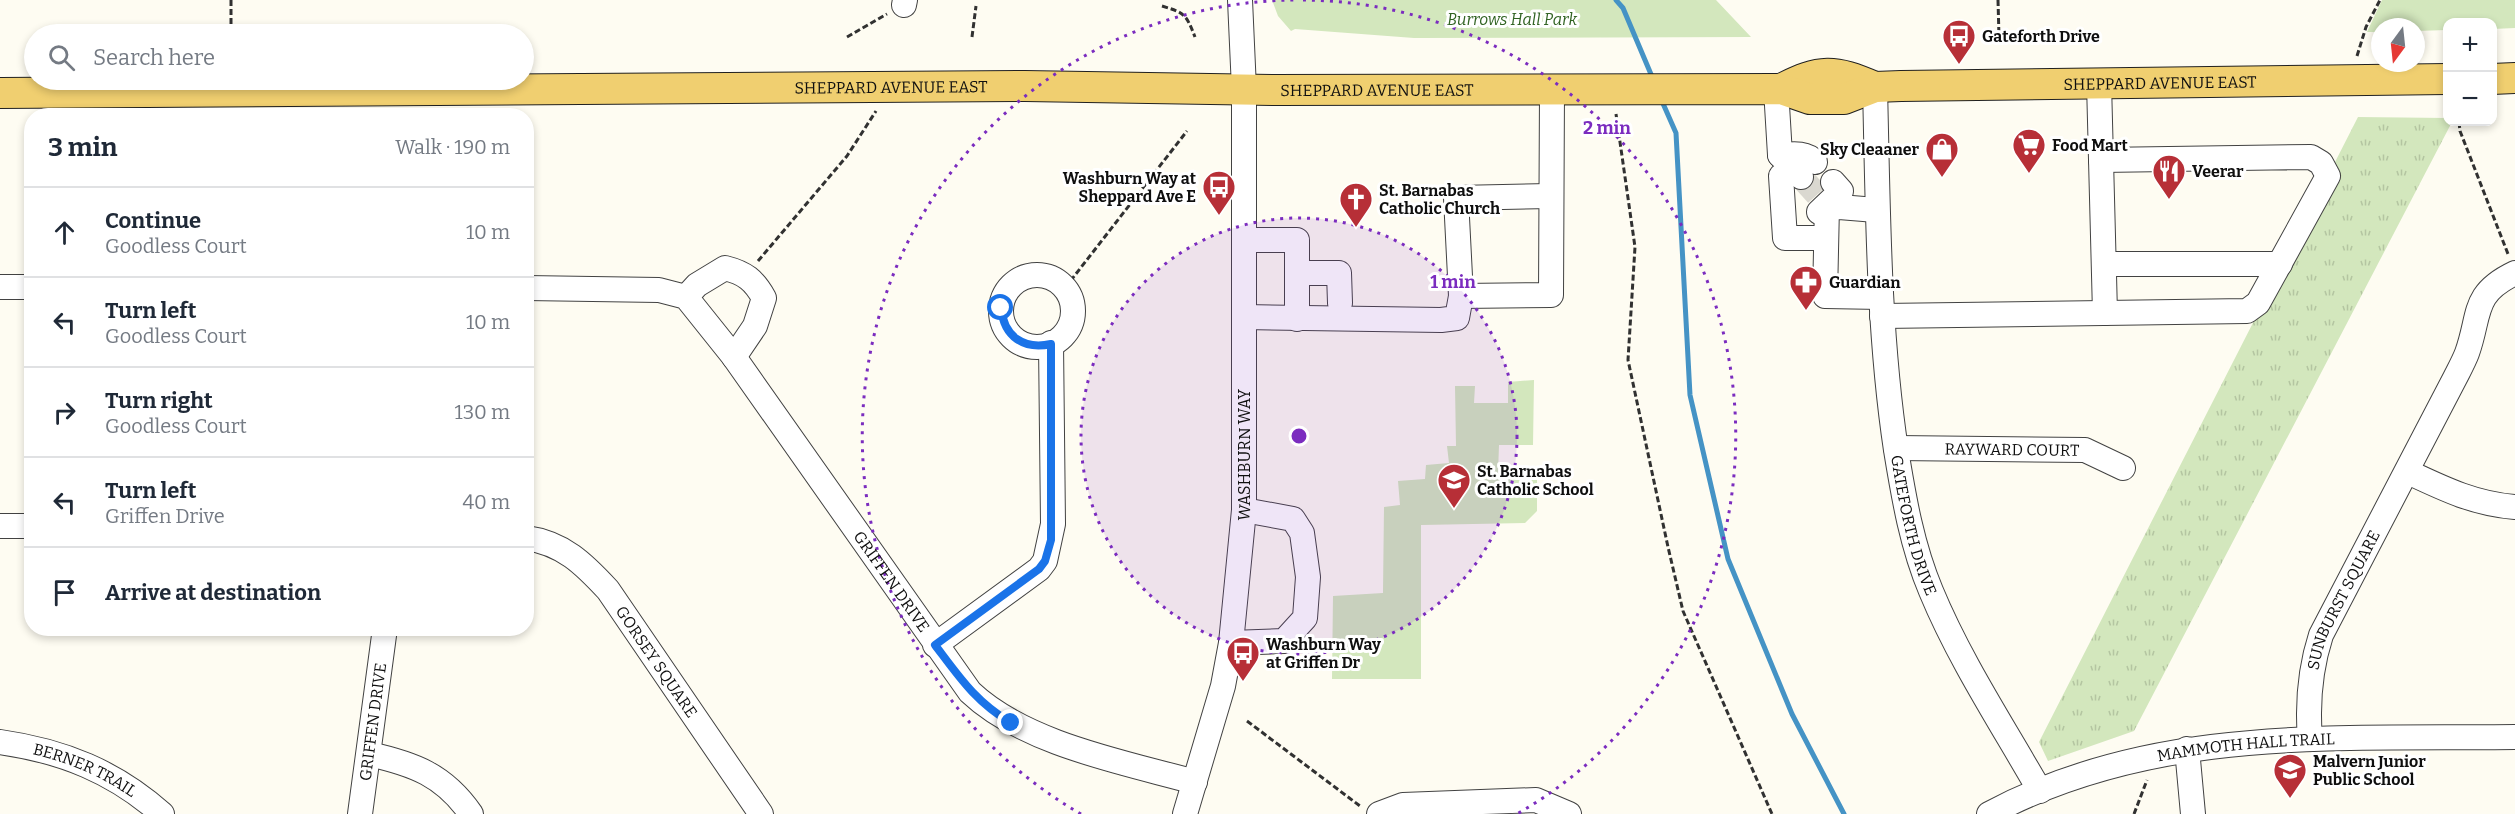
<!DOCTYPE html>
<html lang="en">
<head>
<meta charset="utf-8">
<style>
	body { margin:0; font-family:Bitter,serif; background:#f6f6f7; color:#1f2937 }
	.controls { position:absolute; right:18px; top:18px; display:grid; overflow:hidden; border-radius:12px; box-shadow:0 3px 9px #0003 }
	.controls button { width:54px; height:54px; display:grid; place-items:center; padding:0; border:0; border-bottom:2px solid #e0e1e3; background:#fff; color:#1f2937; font:30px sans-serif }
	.compass { position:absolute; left:2371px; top:18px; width:54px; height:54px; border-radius:50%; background:#fff; box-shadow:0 3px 9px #0003; rotate:195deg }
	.stop { position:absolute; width:18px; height:18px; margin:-14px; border:4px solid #1a73e8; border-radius:50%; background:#fff }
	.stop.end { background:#1a73e8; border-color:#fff; box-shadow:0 2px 6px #0008 }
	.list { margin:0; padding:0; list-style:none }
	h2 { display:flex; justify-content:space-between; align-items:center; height:78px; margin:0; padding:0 24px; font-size:26px }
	h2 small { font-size:20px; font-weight:400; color:#747a83 }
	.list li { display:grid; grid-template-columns:39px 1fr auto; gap:18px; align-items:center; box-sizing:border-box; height:90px; padding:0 24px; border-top:2px solid #e0e1e3 }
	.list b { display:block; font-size:22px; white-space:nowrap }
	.list p { margin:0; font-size:20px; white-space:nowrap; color:#747a83 }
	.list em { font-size:20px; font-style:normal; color:#747a83 }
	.icon { flex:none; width:33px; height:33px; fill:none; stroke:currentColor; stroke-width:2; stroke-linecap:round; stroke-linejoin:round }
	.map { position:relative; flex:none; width:2515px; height:814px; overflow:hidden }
	.search { position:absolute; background:#fff; box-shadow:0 3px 9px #0003; left:24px; top:24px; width:510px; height:66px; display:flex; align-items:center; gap:15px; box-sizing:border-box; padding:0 21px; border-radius:33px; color:#747a83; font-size:22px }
	.panel { position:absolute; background:#fff; box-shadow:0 3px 9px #0003; left:24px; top:108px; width:510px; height:528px; border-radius:24px }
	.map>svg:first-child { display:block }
</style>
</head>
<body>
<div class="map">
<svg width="2515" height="814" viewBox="0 0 2515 814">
	<defs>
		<pattern id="grass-tufts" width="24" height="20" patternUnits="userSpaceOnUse" patternTransform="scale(1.5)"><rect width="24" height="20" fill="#d3e7bd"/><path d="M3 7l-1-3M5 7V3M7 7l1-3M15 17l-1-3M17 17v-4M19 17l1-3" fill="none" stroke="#b4c5a1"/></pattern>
	</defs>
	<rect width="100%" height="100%" fill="#fefcf2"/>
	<path fill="url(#grass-tufts)" d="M2358 117 2447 118 2448 122H2452L2134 731 2048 761 2039 742Z"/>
	<path fill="#d3e7bd" d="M1272 0H1716L1751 37 1414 38 1295 29 1291 31 1278 16Z
		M2382 0H2515V28L2493 29 2492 22H2448L2447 30 2416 31V27H2380V32H2367Z
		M1534 380 1533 445H1499L1498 473 1537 475V511L1525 523 1421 525V679H1332L1333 596 1383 593 1384 507 1400 505 1398 481 1425 479 1426 465 1449 463 1447 446H1456L1455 386H1475L1474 403H1508V382Z"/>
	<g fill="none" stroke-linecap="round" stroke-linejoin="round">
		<path stroke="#4593c5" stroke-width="5" d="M1616 0 1623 8 1653 79
			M1661 99 1676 133 1690 395 1728 559 1792 714 1844 814"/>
		<path stroke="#dad8d0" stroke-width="24" stroke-dasharray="24 12" stroke-linecap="butt" d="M1801 177 1819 197"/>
		<defs>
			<g id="minor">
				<path d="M904 5 905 0"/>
				<path d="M2099 83 2105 313"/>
				<path id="s1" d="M1875 87C1878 209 1878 330 1896 450 1904 499 1912 546 1931 591 1960 661 2003 726 2040 791"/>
				<path d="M1776 89 1780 155C1793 154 1806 152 1815 162"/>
				<path d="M1780 155 1801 177"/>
				<path d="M1781 176 1785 238H1826"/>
				<path d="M1876 210 1827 206 1825 296 1881 297"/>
				<path d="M1819 212 1841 191 1833 182"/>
				<path d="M1244 240H1297V319"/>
				<path d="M2104 264H2280"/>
				<path d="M1297 273H1339L1340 303"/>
				<circle cx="1037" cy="311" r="36"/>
				<path d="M0 287H32"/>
				<path id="s2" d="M526 288 659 290 686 297 734 357 970 692C1025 744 1123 762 1195 782"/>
				<path d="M1461 296 1551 295 1552 91"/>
				<path d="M686 297 697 285 725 268C745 273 754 280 764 298L755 326 734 357"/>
				<path d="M1882 316 2247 311 2258 303 2328 176 2321 163 2311 157 2101 160"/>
				<path d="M1244 317 1441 320 1457 318 1461 296 1456 198 1550 196"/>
				<path id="s3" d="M1896 448 2085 450 2123 468"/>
				<path d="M2408 472C2444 489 2475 504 2515 507"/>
				<path d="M0 526H32"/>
				<path id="s4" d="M526 538C563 543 584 564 608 590L761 814"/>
				<path d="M1231 643 1284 641 1305 618 1308 577 1302 533 1293 519 1244 510"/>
				<path d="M935 645 1039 569 1045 561 1053 524 1051 343"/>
				<path id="s5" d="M2310 739C2307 702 2310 669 2321 635L2455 378C2459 370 2464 361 2467 353 2481 314 2471 294 2515 273"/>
				<path id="s6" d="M0 742C63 751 115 772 162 814"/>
				<path d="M2187 749 2193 814"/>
				<path d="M369 754C414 764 444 775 471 814"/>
				<path id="s7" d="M360 814 385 628"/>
				<path id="s8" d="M1185 814 1223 686 1231 643 1244 510V89L1240 0"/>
				<path d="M1379 814 1403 805 1536 800 1569 814"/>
				<path id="s9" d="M1989 814C2153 726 2335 739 2515 737"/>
			</g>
			<g id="major">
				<path d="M2492 79 2515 78"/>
				<path d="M1781 89C1821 69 1833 69 1875 87"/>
				<path id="s10" d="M0 93 1025 86 1273 90 1781 89 1810 99H1844L1875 87 1901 86 2448 79"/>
			</g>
		</defs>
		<use href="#minor" stroke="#424242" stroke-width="26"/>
		<use href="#major" stroke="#202020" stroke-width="32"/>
		<path stroke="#313131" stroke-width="3" stroke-dasharray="6 3" stroke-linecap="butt" d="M231 0V34
			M1998 0 1999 37
			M1162 6C1185 13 1186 14 1195 37
			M847 37 887 14
			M972 37 976 6
			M2357 56 2366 27 2380 0
			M1616 114 1635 247 1628 360 1668 547 1683 611 1772 814
			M2459 122 2460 131 2508 254
			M758 261 847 156 876 111
			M1065 288 1187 131
			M1247 721 1360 806
			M2134 814 2147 780"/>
		<use href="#minor" stroke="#fff" stroke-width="24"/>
		<use href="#major" stroke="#f0cf70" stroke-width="30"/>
	</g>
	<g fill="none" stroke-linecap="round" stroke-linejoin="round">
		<path stroke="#1a73e8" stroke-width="8" d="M1001 308C1004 337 1024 350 1051 344V540L1045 561 1039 569 935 645C960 678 975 701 1011 723"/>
	</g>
	<circle cx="1299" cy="436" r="218" fill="#7b2cbf" fill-opacity=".12"/>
	<g fill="none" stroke="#7b2cbf" stroke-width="3" stroke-dasharray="3 6">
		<circle cx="1299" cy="436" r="218"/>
		<path d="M1081 814A436 436 0 0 1 1295 0M1303 0A436 436 0 0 1 1517 814"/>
	</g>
	<defs>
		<symbol id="bus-pin" viewBox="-11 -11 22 30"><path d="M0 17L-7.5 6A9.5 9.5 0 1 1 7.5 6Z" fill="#b72f37" stroke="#fff"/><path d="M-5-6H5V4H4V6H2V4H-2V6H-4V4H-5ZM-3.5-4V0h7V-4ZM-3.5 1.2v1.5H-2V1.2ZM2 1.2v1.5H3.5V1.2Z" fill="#fff"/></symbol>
		<symbol id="supermarket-pin" viewBox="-11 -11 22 30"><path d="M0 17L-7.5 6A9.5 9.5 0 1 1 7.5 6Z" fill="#b72f37" stroke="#fff"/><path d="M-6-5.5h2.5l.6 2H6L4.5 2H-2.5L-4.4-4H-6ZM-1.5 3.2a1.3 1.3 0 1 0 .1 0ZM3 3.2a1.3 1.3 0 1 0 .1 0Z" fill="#fff"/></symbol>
		<symbol id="shop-pin" viewBox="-11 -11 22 30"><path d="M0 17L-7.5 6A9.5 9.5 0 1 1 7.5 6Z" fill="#b72f37" stroke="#fff"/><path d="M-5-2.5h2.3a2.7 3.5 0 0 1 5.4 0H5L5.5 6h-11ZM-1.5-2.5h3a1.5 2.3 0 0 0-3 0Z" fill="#fff"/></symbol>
		<symbol id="restaurant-pin" viewBox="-11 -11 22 30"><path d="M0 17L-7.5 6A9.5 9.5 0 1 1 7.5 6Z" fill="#b72f37" stroke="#fff"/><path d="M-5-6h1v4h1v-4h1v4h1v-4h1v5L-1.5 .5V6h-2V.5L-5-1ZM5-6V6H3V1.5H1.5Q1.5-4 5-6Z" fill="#fff"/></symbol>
		<symbol id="church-pin" viewBox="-11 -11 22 30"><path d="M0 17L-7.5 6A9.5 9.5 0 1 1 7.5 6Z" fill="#b72f37" stroke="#fff"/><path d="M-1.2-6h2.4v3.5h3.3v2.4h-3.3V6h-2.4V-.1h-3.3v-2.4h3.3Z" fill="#fff"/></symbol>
		<symbol id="pharmacy-pin" viewBox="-11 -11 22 30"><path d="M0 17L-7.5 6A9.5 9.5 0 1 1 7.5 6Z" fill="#b72f37" stroke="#fff"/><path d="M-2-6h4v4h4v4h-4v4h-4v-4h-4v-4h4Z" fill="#fff"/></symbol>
		<symbol id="school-pin" viewBox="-11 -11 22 30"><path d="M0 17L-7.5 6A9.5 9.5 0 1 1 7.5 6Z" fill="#b72f37" stroke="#fff"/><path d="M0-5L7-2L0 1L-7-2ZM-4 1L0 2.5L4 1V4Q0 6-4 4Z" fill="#fff"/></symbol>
	</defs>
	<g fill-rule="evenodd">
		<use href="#bus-pin" x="1940" y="17" width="38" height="52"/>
		<use href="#supermarket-pin" x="2010" y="126" width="38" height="52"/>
		<use href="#shop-pin" x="1923" y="130" width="38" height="52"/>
		<use href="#restaurant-pin" x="2150" y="152" width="38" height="52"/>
		<use href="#bus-pin" x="1200" y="168" width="38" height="52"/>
		<use href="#church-pin" x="1337" y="180" width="38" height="52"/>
		<use href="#pharmacy-pin" x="1787" y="263" width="38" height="52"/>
		<use href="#school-pin" x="1435" y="461" width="38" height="52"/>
		<use href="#bus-pin" x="1224" y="634" width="38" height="52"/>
		<use href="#school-pin" x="2271" y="751" width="38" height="52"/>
	</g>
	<g text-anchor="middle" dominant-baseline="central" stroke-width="6" stroke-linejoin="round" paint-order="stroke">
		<g font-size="16" font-style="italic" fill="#316323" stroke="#fff">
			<text x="1512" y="19">Burrows Hall Park</text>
		</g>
		<g font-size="16" font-weight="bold" fill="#0f0f0f" stroke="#fff" text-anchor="start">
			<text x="1982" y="36">Gateforth Drive</text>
			<text x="2052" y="145">Food Mart</text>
			<text x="1919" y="149" text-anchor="end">Sky Cleaaner</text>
			<text x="2192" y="171">Veerar</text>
			<text x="1196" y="178" text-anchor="end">Washburn Way at<tspan x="1196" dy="18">Sheppard Ave E</tspan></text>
			<text x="1379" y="190">St. Barnabas<tspan x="1379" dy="18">Catholic Church</tspan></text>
			<text x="1829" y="282">Guardian</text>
			<text x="1477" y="471">St. Barnabas<tspan x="1477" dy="18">Catholic School</tspan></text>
			<text x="1266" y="644">Washburn Way<tspan x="1266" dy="18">at Griffen Dr</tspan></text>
			<text x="2313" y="761">Malvern Junior<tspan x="2313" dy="18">Public School</tspan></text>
		</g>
		<g font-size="16" fill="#0f0f0f" stroke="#fff">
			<text stroke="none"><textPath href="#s10" startOffset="2164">SHEPPARD AVENUE EAST</textPath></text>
			<text stroke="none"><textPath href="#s10" startOffset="891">SHEPPARD AVENUE EAST</textPath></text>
			<text stroke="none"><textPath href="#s10" startOffset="1377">SHEPPARD AVENUE EAST</textPath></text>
			<text stroke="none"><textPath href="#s3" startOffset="116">RAYWARD COURT</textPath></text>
			<text stroke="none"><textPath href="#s8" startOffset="366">WASHBURN WAY</textPath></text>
			<text stroke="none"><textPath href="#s1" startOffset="441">GATEFORTH DRIVE</textPath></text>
			<text stroke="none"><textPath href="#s2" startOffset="512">GRIFFEN DRIVE</textPath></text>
			<text stroke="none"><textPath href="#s5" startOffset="146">SUNBURST SQUARE</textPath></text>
			<text stroke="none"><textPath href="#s4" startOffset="186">GORSEY SQUARE</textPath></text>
			<text stroke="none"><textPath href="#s7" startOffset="93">GRIFFEN DRIVE</textPath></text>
			<text stroke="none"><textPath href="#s9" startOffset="268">MAMMOTH HALL TRAIL</textPath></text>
			<text stroke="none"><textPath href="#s6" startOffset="90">BERNER TRAIL</textPath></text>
		</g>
	</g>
	<circle cx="1299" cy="436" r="9" fill="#7b2cbf" stroke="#fff" stroke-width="3"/>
	<g font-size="18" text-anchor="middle" font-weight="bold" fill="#7b2cbf" stroke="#fff" stroke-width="6" stroke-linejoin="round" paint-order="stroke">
		<text x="1607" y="134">2 min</text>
		<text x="1453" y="288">1 min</text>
	</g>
</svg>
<div class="controls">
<button>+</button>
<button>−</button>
</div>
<svg class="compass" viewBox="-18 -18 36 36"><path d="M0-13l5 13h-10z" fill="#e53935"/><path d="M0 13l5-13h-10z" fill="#747a83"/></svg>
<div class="stop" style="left:1001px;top:308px"></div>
<div class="stop end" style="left:1011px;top:723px"></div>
<div class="search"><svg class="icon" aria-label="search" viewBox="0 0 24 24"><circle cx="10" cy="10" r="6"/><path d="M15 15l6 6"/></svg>Search here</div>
<section class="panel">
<h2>3 min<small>Walk · 190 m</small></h2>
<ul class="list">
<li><svg class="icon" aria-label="ahead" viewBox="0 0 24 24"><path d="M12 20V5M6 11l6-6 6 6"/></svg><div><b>Continue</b><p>Goodless Court</p></div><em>10 m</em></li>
<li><svg class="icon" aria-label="left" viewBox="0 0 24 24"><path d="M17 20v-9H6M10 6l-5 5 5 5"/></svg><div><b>Turn left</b><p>Goodless Court</p></div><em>10 m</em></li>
<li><svg class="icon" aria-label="right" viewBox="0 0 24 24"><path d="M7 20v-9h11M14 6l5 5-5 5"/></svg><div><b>Turn right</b><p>Goodless Court</p></div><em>130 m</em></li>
<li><svg class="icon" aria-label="left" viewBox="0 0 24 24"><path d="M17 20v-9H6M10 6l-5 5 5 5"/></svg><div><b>Turn left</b><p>Griffen Drive</p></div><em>40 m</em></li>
<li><svg class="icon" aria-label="arrive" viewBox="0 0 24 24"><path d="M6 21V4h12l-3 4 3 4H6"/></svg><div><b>Arrive at destination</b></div></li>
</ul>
</section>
</div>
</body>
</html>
